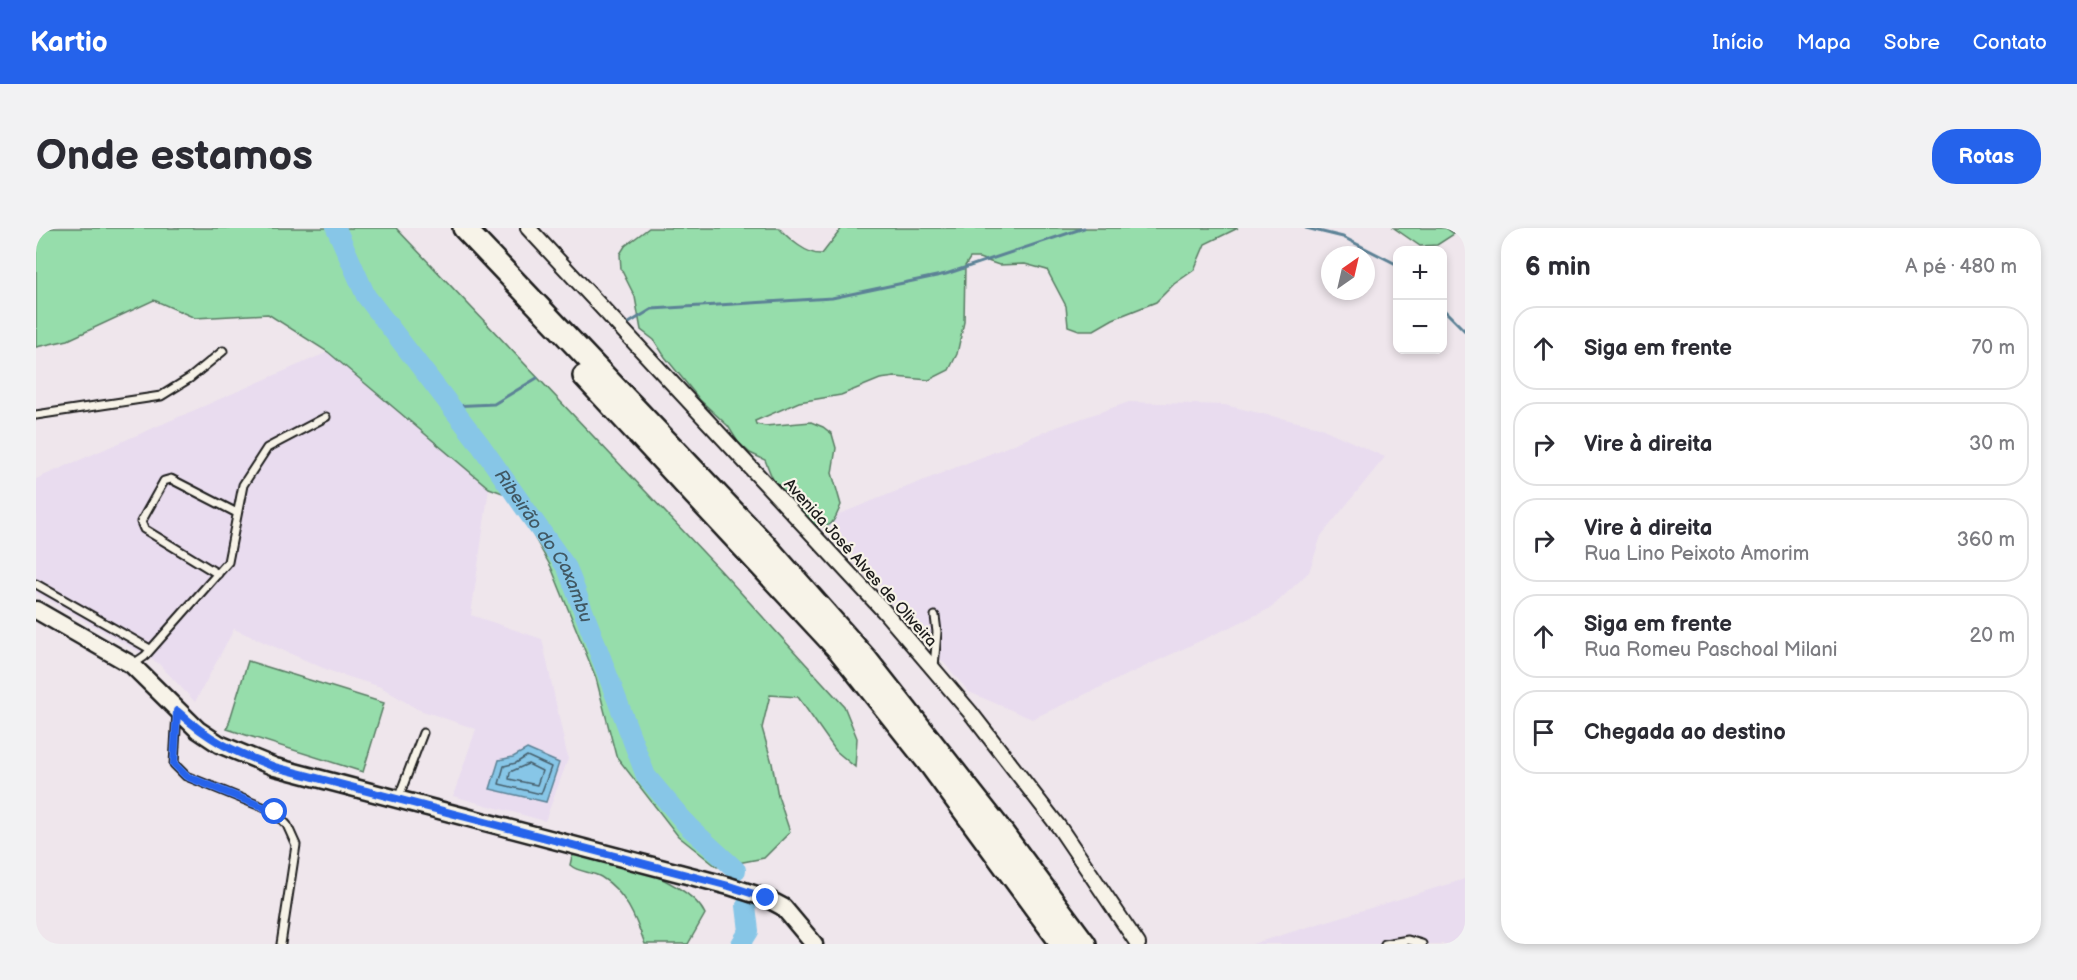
<!DOCTYPE html>
<html lang="pt">
<head>
<meta charset="utf-8">
<style>
	body { margin:0; font-family:"Balsamiq Sans",sans-serif; background:#f2f2f3; color:#2b2b33 }
	.controls { position:absolute; right:18px; top:18px; display:grid; overflow:hidden; border-radius:12px; box-shadow:0 3px 9px #0003 }
	.controls button { width:54px; height:54px; display:grid; place-items:center; padding:0; border:0; border-bottom:2px solid #e1e1e2; background:#fff; color:#2b2b33; font:30px sans-serif }
	.compass { position:absolute; left:1285px; top:18px; width:54px; height:54px; border-radius:50%; background:#fff; box-shadow:0 3px 9px #0003; rotate:34deg }
	.stop { position:absolute; width:18px; height:18px; margin:-14px; border:4px solid #2563eb; border-radius:50%; background:#fff }
	.stop.end { background:#2563eb; border-color:#fff; box-shadow:0 2px 6px #0008 }
	.list { margin:0; padding:0; list-style:none }
	h2 { display:flex; justify-content:space-between; align-items:center; height:78px; margin:0; padding:0 24px; font-size:26px }
	h2 small { font-size:20px; font-weight:400; color:#7c7c81 }
	.list li { display:grid; grid-template-columns:39px 1fr auto; gap:18px; align-items:center; box-sizing:border-box; height:84px; margin:0 12px 12px; padding:0 12px; border:2px solid #e1e1e2; border-radius:24px }
	.list b { display:block; font-size:22px; white-space:nowrap }
	.list p { margin:0; font-size:20px; white-space:nowrap; color:#7c7c81 }
	.list em { font-size:20px; font-style:normal; color:#7c7c81 }
	.icon { flex:none; width:33px; height:33px; fill:none; stroke:currentColor; stroke-width:2; stroke-linecap:round; stroke-linejoin:round }
	.map { position:relative; flex:none; width:1429px; height:716px; overflow:hidden; border-radius:24px }
	header { display:flex; align-items:center; gap:36px; box-sizing:border-box; height:84px; padding:0 30px; background:#2563eb; color:#fff }
	header strong { font-size:28px }
	nav { display:flex; gap:33px; margin-inline-start:auto; font-size:21px }
	.intro { display:flex; align-items:center; justify-content:space-between; box-sizing:border-box; height:144px; padding:0 36px }
	h1 { margin:0; font-size:42px }
	.button { padding:15px 27px; border-radius:24px; background:#2563eb; color:#fff; font-size:21px; font-weight:700 }
	main { display:flex; gap:36px; padding:0 36px }
	aside { flex:1; background:#fff; border-radius:24px; box-shadow:0 3px 9px #0003 }
	.map>svg:first-child { display:block }
</style>
</head>
<body>
<header>
<strong>Kartio</strong>
<nav><a>Início</a><a>Mapa</a><a>Sobre</a><a>Contato</a></nav>
</header>
<div class="intro"><h1>Onde estamos</h1><a class="button">Rotas</a></div>
<main>
<div class="map">
<svg width="1429" height="716" viewBox="0 0 1429 716">
	<rect width="100%" height="100%" fill="#efe6ec"/>
	<filter id="ink" filterUnits="userSpaceOnUse"><feTurbulence type="fractalNoise" baseFrequency=".0167" numOctaves="2"/><feDisplacementMap in="SourceGraphic" scale="12" xChannelSelector="R" yChannelSelector="G"/><feConvolveMatrix kernelMatrix="1 2 1 2 8 2 1 2 1" color-interpolation-filters="sRGB"/></filter>
	<g filter="url(#ink)">
		<path fill="#e9dcef" d="M292 124 453 260 435 387 506 411 532 531 509 593 417 568 440 501 381 481 345 459 294 443 198 401 159 474 122 435 0 365V251Z
			M1093 174 1189 177 1283 199 1349 229 1285 308 1273 344 1235 380 996 491 933 464 786 293 1018 200Z
			M1429 651V716H1216Z"/>
		<path fill="#96ddab" stroke="#597c64" stroke-width="1.5" d="M0 0H360L685 343 808 478 821 510 819 539 800 523 762 469 734 467 726 500 736 535 742 568 754 604 728 630 681 639 642 608 580 528 560 450 515 339 475 268 453 260 292 124 232 86 159 90 118 72 32 112 0 119Z
			M613 0H743C753 11 771 27 786 26L806 0H1202L1169 16 1158 42 1138 56 1120 74 1077 91 1058 102H1043L1032 98 1030 78 1011 42 989 36 963 37 943 30H934L929 38 928 94 921 126 913 142 893 152 859 149 844 151 805 167 763 174 719 193 720 196 729 198 775 194 787 199 796 206 800 220 796 245 805 277C802 283 799 294 793 297 775 306 745 267 738 253 734 246 732 239 729 232L714 225 702 214 692 198 664 172 629 129 618 112 605 102 599 69 585 41 584 26 589 18Z
			M1358 0H1410L1418 6 1401 17 1384 18Z
			M212 433 348 475 327 544 191 501Z
			M543 626C556 628 569 629 581 633 608 642 657 660 669 686L652 716H609C600 691 589 663 565 649 555 643 543 645 534 637L536 628Z"/>
		<path fill="#87c6e7" stroke="#5c8296" stroke-width="1.5" d="M491 521 523 535 510 574 454 561 463 532 477 529Z"/>
		<g fill="none" stroke-linecap="round" stroke-linejoin="round">
			<path stroke="#47606d" stroke-width="1.5" d="M491 528 515 539 505 566 463 556 468 538 480 535Z
				M492 536 506 543 501 557 473 551 474 544Z"/>
			<path stroke="#5c8296" stroke-width="3" d="M1270 0 1307 9 1362 37
				M1406 80 1429 103
				M593 95 616 81 796 70 910 46 1048 0
				M415 178 458 176 501 150"/>
			<g stroke="#87c6e7" stroke-width="20">
				<path id="s1" d="M300 0 330 68 443 215 531 340 610 548 652 598 700 642"/>
				<path d="M705 716 713 703 710 678"/>
			</g>
			<defs>
				<path id="service" d="M0 187 125 168 154 150 187 123
					M182 346 108 301 105 294 128 253 135 251 201 285
					M0 356 114 421
					M96 437 109 428 192 334 207 257 231 220 290 189
					M898 439 901 404 899 388
					M141 483 138 536 150 548 239 584 251 597 260 617 245 716
					M362 571 387 505
					M1349 716 1372 712 1386 716"/>
				<path id="minor" d="M492 0 847 382 934 484 1023 599 1102 716"/>
				<path id="tertiary" d="M0 382 96 437 162 502 183 516 239 539 693 658 730 670 747 679 778 716"/>
				<path id="primary" d="M428 0 730 318 830 431 960 596 1049 716
					M548 148 803 422 896 539 1026 716"/>
			</defs>
			<use href="#service" stroke="#1c1c1c" stroke-width="11"/>
			<use href="#minor" stroke="#1c1c1c" stroke-width="18"/>
			<use href="#tertiary" stroke="#1c1c1c" stroke-width="21"/>
			<use href="#primary" stroke="#1c1c1c" stroke-width="26"/>
			<use href="#service" stroke="#f7f3e8" stroke-width="7"/>
			<use href="#minor" stroke="#f7f3e8" stroke-width="14"/>
			<use href="#tertiary" stroke="#f7f3e8" stroke-width="16"/>
			<use href="#primary" stroke="#f7f3e8" stroke-width="21"/>
		</g>
	</g>
	<g fill="none" stroke-linecap="round" stroke-linejoin="round" filter="url(#ink)">
		<path stroke="#2563eb" stroke-width="8" d="M239 584 150 548 138 536 141 483C174 513 198 524 239 539L693 658 730 670"/>
	</g>
	<g text-anchor="middle" dominant-baseline="central" stroke-width="4.5" stroke-linejoin="round" paint-order="stroke">
		<g font-size="16" fill="#1c1c1c" stroke="#f7f3e8">
			<text transform="translate(824 335) rotate(48)">Avenida José Alves de Oliveira</text>
		</g>
		<g font-size="18" font-style="italic" fill="#415863" stroke="#f7f3e8">
			<text stroke="none"><textPath href="#s1" startOffset="382">Ribeirão do Caxambu</textPath></text>
		</g>
	</g>
</svg>
<div class="controls">
<button>+</button>
<button>−</button>
</div>
<svg class="compass" viewBox="-18 -18 36 36"><path d="M0-13l5 13h-10z" fill="#e53935"/><path d="M0 13l5-13h-10z" fill="#7c7c81"/></svg>
<div class="stop" style="left:239px;top:584px"></div>
<div class="stop end" style="left:730px;top:670px"></div>
</div>
<aside>
<h2>6 min<small>A pé · 480 m</small></h2>
<ul class="list">
<li><svg class="icon" aria-label="ahead" viewBox="0 0 24 24"><path d="M12 20V5M6 11l6-6 6 6"/></svg><div><b>Siga em frente</b></div><em>70 m</em></li>
<li><svg class="icon" aria-label="right" viewBox="0 0 24 24"><path d="M7 20v-9h11M14 6l5 5-5 5"/></svg><div><b>Vire à direita</b></div><em>30 m</em></li>
<li><svg class="icon" aria-label="right" viewBox="0 0 24 24"><path d="M7 20v-9h11M14 6l5 5-5 5"/></svg><div><b>Vire à direita</b><p>Rua Lino Peixoto Amorim</p></div><em>360 m</em></li>
<li><svg class="icon" aria-label="ahead" viewBox="0 0 24 24"><path d="M12 20V5M6 11l6-6 6 6"/></svg><div><b>Siga em frente</b><p>Rua Romeu Paschoal Milani</p></div><em>20 m</em></li>
<li><svg class="icon" aria-label="arrive" viewBox="0 0 24 24"><path d="M6 21V4h12l-3 4 3 4H6"/></svg><div><b>Chegada ao destino</b></div></li>
</ul>
</aside>
</main>
</body>
</html>
